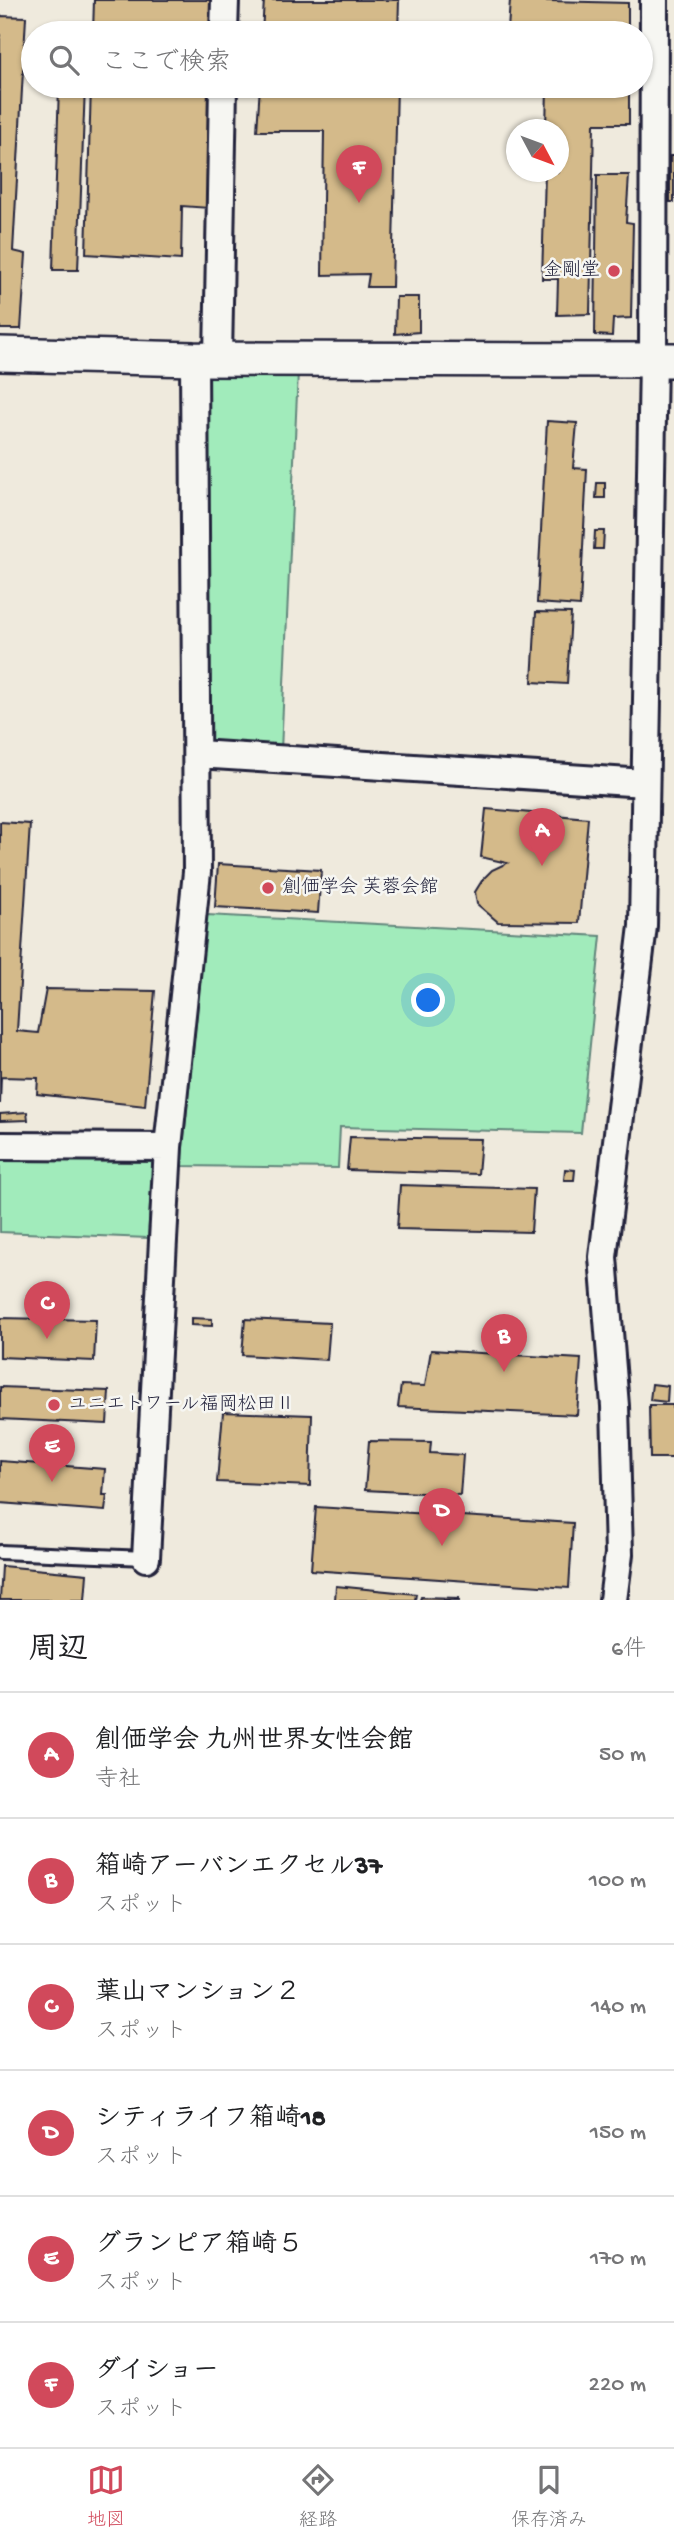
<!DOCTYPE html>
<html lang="ja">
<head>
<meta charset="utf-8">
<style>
	body { margin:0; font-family:"Gochi Hand","Klee One",sans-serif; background:#f6f6f6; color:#202124 }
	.compass { position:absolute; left:506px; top:119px; width:63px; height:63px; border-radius:50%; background:#fff; box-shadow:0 2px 5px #0004; rotate:131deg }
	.you { position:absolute; left:429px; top:1001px; width:24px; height:24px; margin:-18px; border:5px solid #fff; border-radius:50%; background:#1a73e8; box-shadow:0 0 0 10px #1a73e833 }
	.badge { display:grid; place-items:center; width:46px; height:46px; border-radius:50%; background:#d1495b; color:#fff; font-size:23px; font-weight:700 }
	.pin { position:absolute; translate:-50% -58px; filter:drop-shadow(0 2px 4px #0008) }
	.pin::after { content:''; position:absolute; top:37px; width:24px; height:21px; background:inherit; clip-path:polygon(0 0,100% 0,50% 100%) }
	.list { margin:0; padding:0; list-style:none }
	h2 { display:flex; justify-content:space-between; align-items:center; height:91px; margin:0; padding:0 28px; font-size:30px }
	h2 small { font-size:23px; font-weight:400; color:#757577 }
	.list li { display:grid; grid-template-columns:46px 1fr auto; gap:21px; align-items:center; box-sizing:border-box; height:126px; padding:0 28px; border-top:2px solid #e0e0e0 }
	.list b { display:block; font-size:26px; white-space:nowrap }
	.list p { margin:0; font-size:23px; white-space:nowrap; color:#757577 }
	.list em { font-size:23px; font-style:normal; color:#757577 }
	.icon { flex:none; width:38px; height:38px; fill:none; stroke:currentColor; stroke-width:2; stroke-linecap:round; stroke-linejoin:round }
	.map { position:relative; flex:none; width:674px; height:1600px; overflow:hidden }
	.search { position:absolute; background:#fff; box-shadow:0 2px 5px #0004; left:21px; right:21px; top:21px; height:77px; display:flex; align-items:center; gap:18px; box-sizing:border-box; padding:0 24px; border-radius:38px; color:#757577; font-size:26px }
	.sheet { height:847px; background:#fff }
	nav { display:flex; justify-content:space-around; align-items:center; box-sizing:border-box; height:98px; border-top:2px solid #e0e0e0; background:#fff; font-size:19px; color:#757577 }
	nav a { display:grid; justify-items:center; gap:4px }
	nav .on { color:#d1495b }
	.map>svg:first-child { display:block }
</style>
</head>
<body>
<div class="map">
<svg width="674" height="1600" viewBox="0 0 674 1600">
	<rect width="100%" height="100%" fill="#efeadd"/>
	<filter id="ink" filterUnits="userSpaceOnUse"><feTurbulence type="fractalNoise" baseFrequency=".0143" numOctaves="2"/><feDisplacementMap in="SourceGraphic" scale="14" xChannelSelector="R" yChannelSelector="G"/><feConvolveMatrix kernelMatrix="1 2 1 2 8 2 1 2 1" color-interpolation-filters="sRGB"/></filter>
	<g filter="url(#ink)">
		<path fill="#a1ebbb" stroke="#62867b" stroke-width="2" d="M298 371 281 751 207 745 205 373Z
			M207 915 601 936 581 1133 340 1127 338 1168 181 1166Z
			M0 1160H153L148 1238 0 1232Z"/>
		<path fill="#d4ba8a" stroke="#22223b" stroke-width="2" d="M94 0H212V33H93Z
			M264 0H399L398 33H262Z
			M510 0 628 3V33L508 30Z
			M0 16 26 17 13 251 26 254 21 329H0Z
			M59 86H85L78 270H53Z
			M91 86H211L209 208 182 206 181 260 86 254Z
			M260 86H397L392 287H367L369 274 322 275 324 131H257Z
			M547 86H629V124H594L590 314 557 315 558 279H542L545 172H558V130H546Z
			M670 156H674V202H670Z
			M597 175H629L626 222 633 223 631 318 613 319 612 336 595 335Z
			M396 297H419V332L395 334Z
			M547 421 577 423 573 468 587 469 580 606 537 603Z
			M597 483H605V498H596Z
			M595 531H604L603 549H594Z
			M536 612 571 613 567 684 532 682Z
			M486 809 588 818 579 923 498 922 477 904 475 892 483 879 492 870 507 863 481 857Z
			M0 822 30 824 17 1031 38 1033 46 989 155 991 145 1106 37 1094 38 1078 1 1077 0 1104Z
			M218 864 321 870 318 913 215 907Z
			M27 1112 28 1120 0 1121V1114Z
			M350 1137 481 1139 478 1174 347 1170Z
			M565 1169 575 1170 574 1180H564Z
			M400 1185 534 1189 531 1232 397 1229Z
			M0 1318 96 1320 94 1361 0 1357Z
			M191 1318 212 1319V1326L191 1325Z
			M245 1319 330 1323 327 1360 242 1355Z
			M431 1350 581 1359 577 1415 398 1407 401 1385 425 1386Z
			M652 1384 668 1386 667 1402 650 1400Z
			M0 1387 109 1391 107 1424 0 1419Z
			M649 1405H673L674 1458H650Z
			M223 1412 312 1415 310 1486 217 1482Z
			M369 1441 431 1442 430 1453 463 1455 460 1495 365 1490Z
			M0 1461 105 1469 103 1495H107L105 1511 0 1503Z
			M316 1507 573 1523 569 1588 311 1570Z
			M2 1566 87 1574 85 1600H0Z
			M336 1586 416 1594 415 1600H335Z
			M421 1597 459 1598V1600H420Z"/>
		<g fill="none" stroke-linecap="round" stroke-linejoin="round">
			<defs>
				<path id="service" d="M0 1552 146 1558"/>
				<path id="minor" d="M224 33 225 0
					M218 358 223 86
					M198 754 645 783
					M0 1146 168 1147
					M146 1558 168 1147 197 872 194 359
					M613 1600 619 1554 615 1406 603 1257 643 926 653 360 654 0"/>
				<path id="tertiary" d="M0 354 194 359 674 360"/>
			</defs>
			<use href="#service" stroke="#22223b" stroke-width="18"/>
			<use href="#minor" stroke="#22223b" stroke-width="32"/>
			<use href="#tertiary" stroke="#22223b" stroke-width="38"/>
			<use href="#service" stroke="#f6f6f2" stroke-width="12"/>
			<use href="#minor" stroke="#f6f6f2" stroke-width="26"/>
			<use href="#tertiary" stroke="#f6f6f2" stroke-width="33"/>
		</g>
	</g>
	<g fill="#d1495b" stroke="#f6f6f2" stroke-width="2.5">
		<circle cx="614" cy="271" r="7"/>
		<circle cx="268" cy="888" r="7"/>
		<circle cx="54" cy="1405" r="7"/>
	</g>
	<g text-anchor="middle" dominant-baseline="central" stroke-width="5" stroke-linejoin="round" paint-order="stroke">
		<g font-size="19" fill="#22223b" stroke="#f6f6f2" text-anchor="start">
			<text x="600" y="271" text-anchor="end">金剛堂</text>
			<text x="282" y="888">創価学会 芙蓉会館</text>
			<text x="68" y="1405">ユニエトワール福岡松田Ⅱ</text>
		</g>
	</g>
</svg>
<svg class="compass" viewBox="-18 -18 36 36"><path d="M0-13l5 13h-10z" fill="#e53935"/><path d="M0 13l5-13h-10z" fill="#757577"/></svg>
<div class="you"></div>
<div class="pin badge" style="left:542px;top:866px">A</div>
<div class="pin badge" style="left:504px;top:1372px">B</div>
<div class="pin badge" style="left:47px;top:1339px">C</div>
<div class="pin badge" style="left:442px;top:1546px">D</div>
<div class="pin badge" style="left:52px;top:1482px">E</div>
<div class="pin badge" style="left:359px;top:203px">F</div>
<div class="search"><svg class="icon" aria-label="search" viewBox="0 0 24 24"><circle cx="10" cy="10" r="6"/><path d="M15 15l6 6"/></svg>ここで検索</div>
</div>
<section class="sheet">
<h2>周辺<small>6件</small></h2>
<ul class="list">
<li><span class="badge">A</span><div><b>創価学会 九州世界女性会館</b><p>寺社</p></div><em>50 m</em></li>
<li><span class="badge">B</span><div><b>箱崎アーバンエクセル37</b><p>スポット</p></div><em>100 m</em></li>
<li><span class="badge">C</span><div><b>葉山マンション２</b><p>スポット</p></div><em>140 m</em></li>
<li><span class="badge">D</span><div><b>シティライフ箱崎18</b><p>スポット</p></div><em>150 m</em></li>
<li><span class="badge">E</span><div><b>グランピア箱崎５</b><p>スポット</p></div><em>170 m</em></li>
<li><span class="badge">F</span><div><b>ダイショー</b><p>スポット</p></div><em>220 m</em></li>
</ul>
</section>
<nav>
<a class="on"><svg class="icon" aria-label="map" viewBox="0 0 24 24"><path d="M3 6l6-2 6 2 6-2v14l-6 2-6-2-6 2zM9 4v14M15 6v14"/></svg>地図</a>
<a><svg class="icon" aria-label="directions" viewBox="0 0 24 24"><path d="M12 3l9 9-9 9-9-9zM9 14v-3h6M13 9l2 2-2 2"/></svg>経路</a>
<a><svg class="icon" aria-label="saved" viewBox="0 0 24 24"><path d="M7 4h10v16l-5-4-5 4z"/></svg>保存済み</a>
</nav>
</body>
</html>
